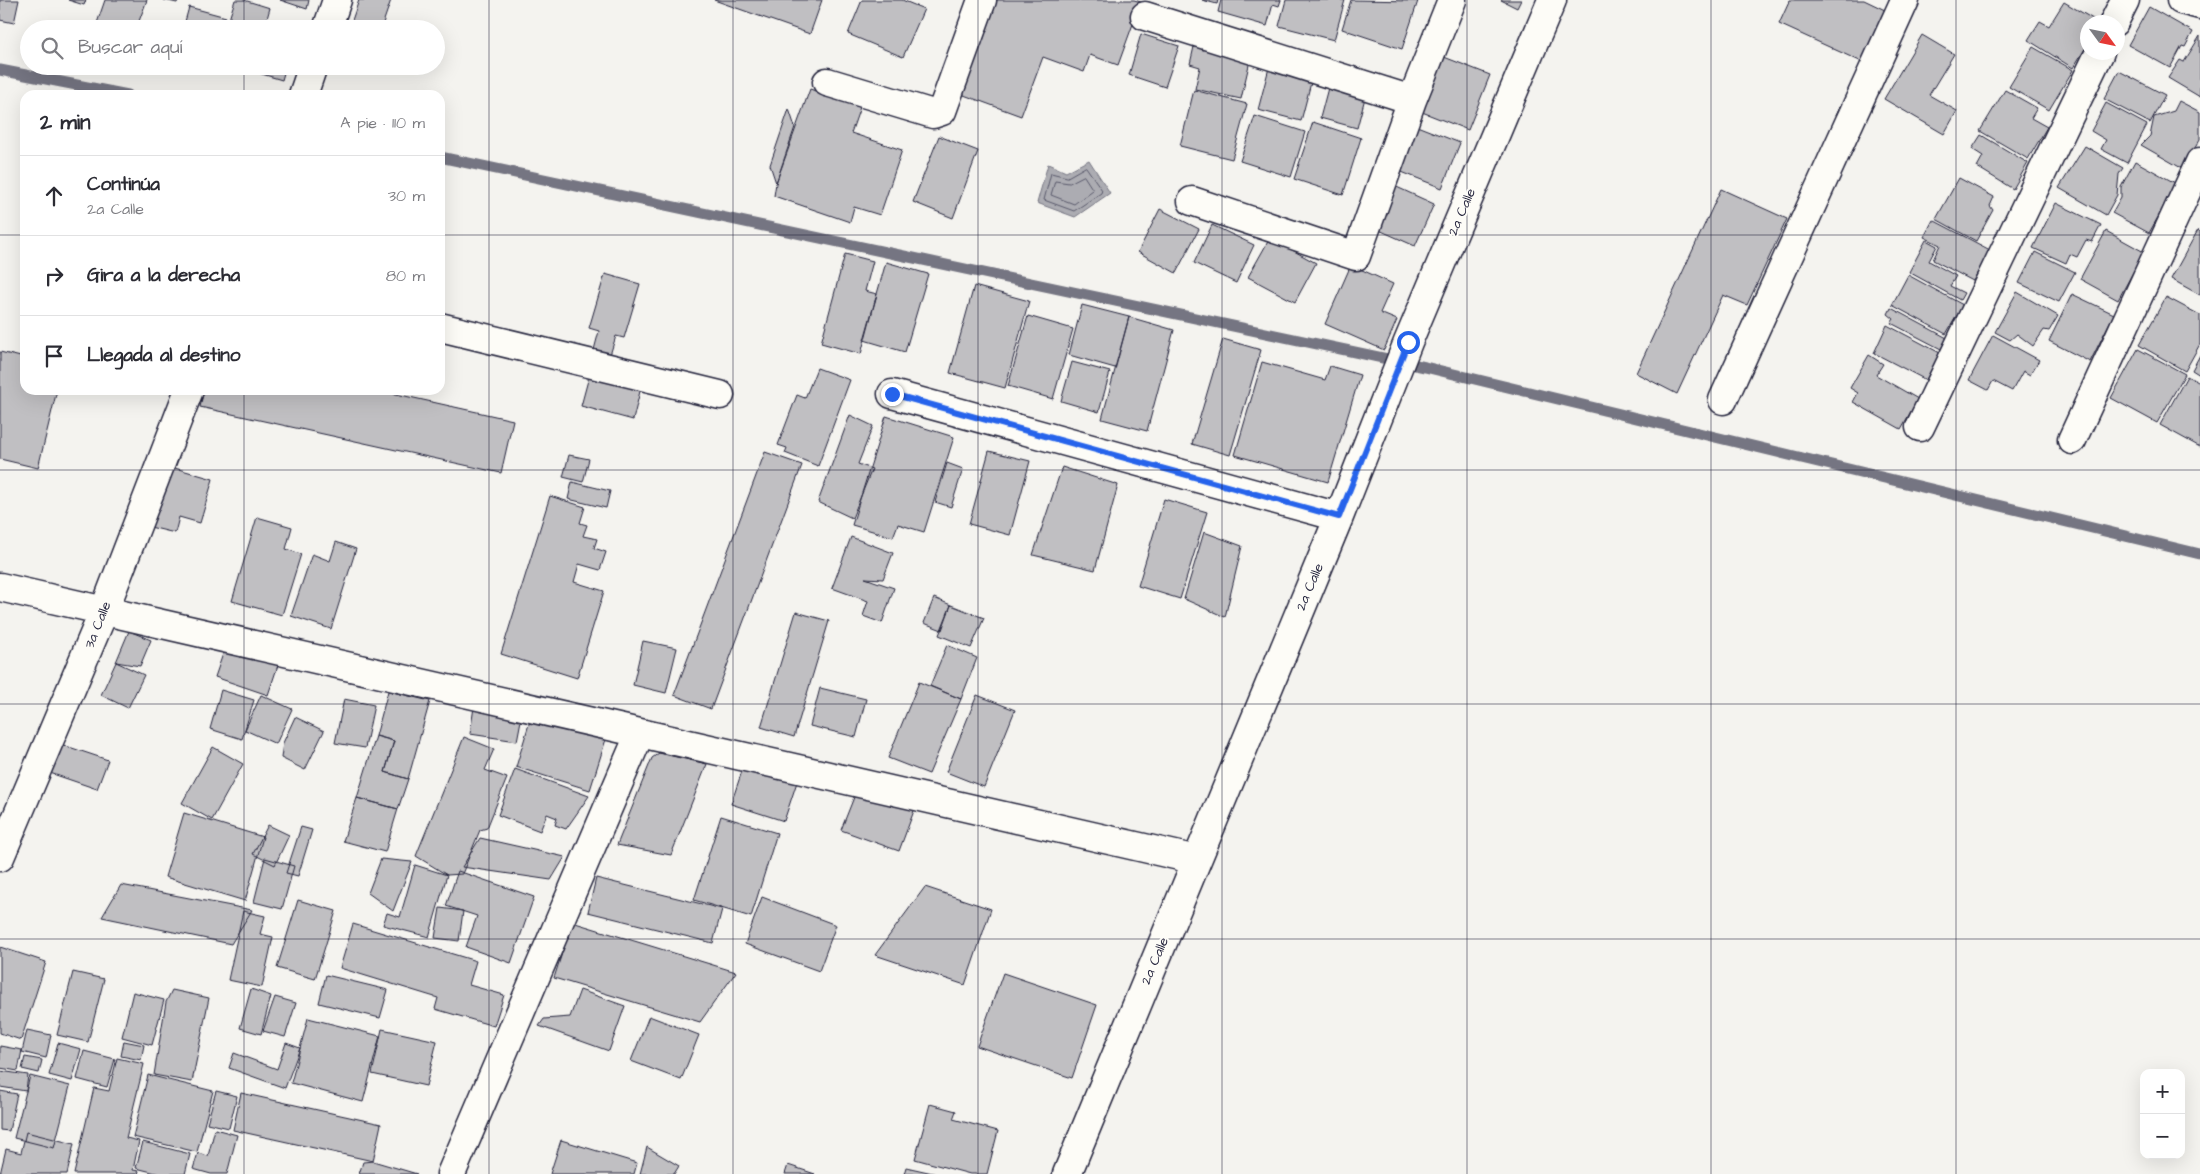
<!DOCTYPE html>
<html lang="es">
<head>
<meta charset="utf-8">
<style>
	body { margin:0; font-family:"Architects Daughter",sans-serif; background:#f2f2f3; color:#2b2b33 }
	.controls { position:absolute; right:15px; bottom:15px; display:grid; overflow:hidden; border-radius:10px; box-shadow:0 5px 20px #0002 }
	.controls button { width:45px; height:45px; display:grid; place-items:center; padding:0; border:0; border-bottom:1px solid #e1e1e2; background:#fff; color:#2b2b33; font:25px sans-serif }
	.compass { position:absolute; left:2080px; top:15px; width:45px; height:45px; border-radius:50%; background:#fff; box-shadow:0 5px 20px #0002; rotate:123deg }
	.stop { position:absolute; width:15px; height:15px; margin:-11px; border:4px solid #2563eb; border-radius:50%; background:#fff }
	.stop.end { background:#2563eb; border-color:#fff; box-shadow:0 1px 5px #0008 }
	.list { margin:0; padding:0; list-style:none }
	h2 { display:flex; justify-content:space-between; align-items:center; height:65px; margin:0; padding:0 20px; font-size:21px }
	h2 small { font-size:16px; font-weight:400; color:#7c7c81 }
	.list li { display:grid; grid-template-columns:32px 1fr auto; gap:15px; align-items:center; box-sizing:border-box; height:80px; padding:0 20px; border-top:1px solid #e1e1e2 }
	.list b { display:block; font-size:19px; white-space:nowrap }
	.list p { margin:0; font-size:16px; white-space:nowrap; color:#7c7c81 }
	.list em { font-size:16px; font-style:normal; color:#7c7c81 }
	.icon { flex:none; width:28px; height:28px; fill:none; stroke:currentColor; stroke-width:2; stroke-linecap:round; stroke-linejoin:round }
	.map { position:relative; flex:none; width:2200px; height:1174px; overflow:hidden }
	.search { position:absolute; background:#fff; box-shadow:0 5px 20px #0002; left:20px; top:20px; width:425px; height:55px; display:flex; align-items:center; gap:12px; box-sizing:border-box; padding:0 18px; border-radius:28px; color:#7c7c81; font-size:19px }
	.panel { position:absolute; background:#fff; box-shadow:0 5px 20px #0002; left:20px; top:90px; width:425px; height:305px; border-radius:15px }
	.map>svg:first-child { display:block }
</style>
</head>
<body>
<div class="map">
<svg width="2200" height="1174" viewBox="0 0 2200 1174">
	<rect width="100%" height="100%" fill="#f4f3ef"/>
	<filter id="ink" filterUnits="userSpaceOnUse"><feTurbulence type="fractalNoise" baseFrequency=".02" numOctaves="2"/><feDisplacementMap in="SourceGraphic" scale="10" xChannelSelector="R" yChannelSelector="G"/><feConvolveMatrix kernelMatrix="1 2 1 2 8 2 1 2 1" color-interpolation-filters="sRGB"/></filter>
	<g filter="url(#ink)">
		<path fill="#acacb2" stroke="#757582" d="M1089 160 1110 193 1075 217 1037 203 1048 164 1066 172Z"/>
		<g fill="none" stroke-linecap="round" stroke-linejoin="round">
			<path stroke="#59596b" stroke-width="1" d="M1086 167 1102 190 1101 193 1074 211 1044 200 1051 173 1067 177Z
				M1084 176 1093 190 1074 204 1051 195 1055 181 1069 183Z"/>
			<path stroke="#757582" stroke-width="11" d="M0 70 128 95
				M440 157 1425 367 2200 554"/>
		</g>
		<path fill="#c0bfc2" stroke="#22223b" d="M0 0H19L14 23 0 20Z
			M68 0H86L84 5Z
			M105 0H147L136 29H95Z
			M164 0H178L177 3Z
			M235 0H244L270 8 264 29H226Z
			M280 0H309L307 9Z
			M359 0H391L381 29H349Z
			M714 0H822L810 34Z
			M862 0H902L924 9 903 57 848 34Z
			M996 0H1134L1141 2 1118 65 1090 55 1084 72 1043 57 1021 116 961 94Z
			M1202 0H1218L1217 4Z
			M1221 0H1281L1279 6 1273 4 1267 26 1218 12Z
			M1286 0H1345L1334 40 1279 26Z
			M1351 0 1418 1 1402 49 1342 29Z
			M1501 0H1521L1517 8Z
			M1790 0H1864L1887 11 1862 62 1779 24Z
			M2064 2 2098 22H2088V44L2073 68 2028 40 2040 21 2049 26Z
			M189 7 226 17 222 29H183Z
			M2149 7 2193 32 2185 47 2182 46 2170 68 2128 45Z
			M1141 34 1179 46 1165 87 1129 75Z
			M1922 35 1954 54 1929 95 1957 111 1944 134 1884 99Z
			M2200 36V97L2168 78 2180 60 2184 62Z
			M1196 38 1252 52 1241 99 1195 89 1200 67 1190 64Z
			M2033 47 2073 70 2049 110 2009 87Z
			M1439 55 1490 75 1468 130 1417 110Z
			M1271 60 1314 71 1301 121 1258 110Z
			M235 66H286L282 80Z
			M2119 71 2165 95 2150 123 2104 99Z
			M1329 84 1366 94 1357 128 1320 118Z
			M810 89 860 107 851 133 902 150 880 215 854 207 850 222 774 196 776 183Z
			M1194 90 1247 104 1232 159 1180 146Z
			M2005 90 2037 108 2031 118 2047 127 2028 159 1980 131Z
			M2179 101 2200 112V139L2183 169 2141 145 2150 136 2154 117 2174 111Z
			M2106 103 2147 125 2127 163 2101 149 2106 140 2091 131Z
			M789 109 795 127 776 183 770 165Z
			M1255 116 1305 132 1291 177 1240 161Z
			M1313 122 1361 138 1343 195 1294 179Z
			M1412 124 1460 143 1442 188 1394 169Z
			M1981 135 2028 163 2013 189 1977 167 1983 156 1972 149Z
			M939 136 978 151 953 218 913 202Z
			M2085 146 2123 168 2119 174 2117 195 2106 215 2059 188Z
			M2135 161 2177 184 2149 233 2112 213 2121 197V187Z
			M1959 178 1994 197 1990 206 1993 210 1976 241 1936 219Z
			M1390 184 1434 204 1415 246 1370 226Z
			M1721 189 1787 219 1747 305 1723 295 1677 394 1636 373Z
			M2056 203 2101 225 2092 242 2086 240 2077 257 2070 254 2066 263 2033 248Z
			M1160 209 1199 229 1176 273 1138 252Z
			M1933 220 1990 250 1973 281 1933 260 1940 245 1924 237Z
			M1212 225 1254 245 1236 283 1194 263Z
			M2198 230 2200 232V295L2171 279Z
			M2106 231 2144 252 2118 300 2080 279Z
			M1270 238 1316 263 1295 302 1248 277Z
			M1926 240 1937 246 1929 261 1956 276 1950 286 1964 293 1960 300 1909 272Z
			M2035 252 2075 272 2059 302 2019 283Z
			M845 254 873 261 865 291 877 294 861 354 821 343Z
			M886 262 928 274 905 352 864 340Z
			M1351 265 1393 284 1380 313 1397 320 1384 350 1325 324Z
			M605 274 640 284 624 338 616 336 610 355 594 350 599 331 589 328Z
			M1908 275 1963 305 1946 334 1892 305Z
			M974 286 1029 301 1005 388 950 373Z
			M2017 292 2058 316 2049 331 2044 330 2033 346 2017 334 2010 340 1995 332Z
			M2072 294 2114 314 2090 362 2049 341Z
			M2166 297 2200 315V344L2185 371 2139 345Z
			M1082 305 1129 317 1115 368 1069 355Z
			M1891 308 1947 338 1941 349 1891 323 1894 319 1888 314Z
			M1028 316 1073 329 1053 399 1008 386Z
			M1129 317 1174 330 1147 431 1102 419Z
			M1887 325 1940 353 1926 380 1874 353Z
			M1993 335 2039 360 2030 375 2023 371 2012 391 1993 381 1988 390 1969 380Z
			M1223 339 1261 350 1230 455 1192 444Z
			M2138 349 2185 374 2157 423 2111 398Z
			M0 352 25 358V390H57L38 468 0 459Z
			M1869 355 1883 364 1876 375 1918 399 1901 429 1853 402 1858 393 1850 388Z
			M2200 355V375L2192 370Z
			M1072 362 1110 372 1099 412 1061 401Z
			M1262 362 1325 380 1330 366 1360 375 1328 482 1235 455Z
			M817 368 850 380 818 466 785 453 787 448 778 445 797 395 805 398Z
			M591 369 642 383 633 420 581 406Z
			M2187 376 2200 383V447L2160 425Z
			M204 390H378L513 420 501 473 200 407Z
			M850 415 873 426 858 464 872 469 852 518 818 502Z
			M886 416 954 437 924 532 898 524 893 537 852 525Z
			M989 451 1030 461 1010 535 969 524Z
			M765 452 802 465 711 709 674 695Z
			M569 455 589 459 583 482 563 477Z
			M947 463 963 469 951 507 935 502Z
			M168 466 213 479 200 523 179 517 175 533 150 527Z
			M1062 467 1118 485 1095 570 1033 555Z
			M572 482 610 491 606 508 568 499Z
			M550 496 585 507 580 523 587 525 583 536 597 539 594 548 606 552 600 570 579 564 574 582 604 591 577 678 501 654Z
			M1164 499 1207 512 1180 599 1138 586Z
			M257 517 292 527 286 549 301 554 282 615 232 601Z
			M1204 532 1242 546 1225 617 1184 599Z
			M851 537 893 553 883 579 865 578 894 588 882 623 863 616 868 601 832 588Z
			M336 542 356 549 331 629 291 616 312 554 330 561Z
			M934 598 951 605 942 630 924 623Z
			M951 605 984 618 971 648 939 635Z
			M796 612 829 621 794 737 761 727Z
			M129 631 151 640 140 666 116 662Z
			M643 641 677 648 666 693 633 685Z
			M947 645 977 658 961 699 930 686Z
			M225 648 278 665 268 695 215 677Z
			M116 662 144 675 128 708 101 695Z
			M919 682 961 699 929 774 888 758Z
			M820 688 866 699 856 737 810 726Z
			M221 690 254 700 242 739 210 729Z
			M388 691 430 701 408 779 385 772 394 741 376 736Z
			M261 695 292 709 276 744 245 730Z
			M977 695 1015 710 984 787 946 772Z
			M344 699 374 705 365 748 335 743Z
			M474 707 522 715 517 741 470 734Z
			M532 714 607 736 590 790 516 767Z
			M295 717 324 731 305 770 281 758 283 743Z
			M376 736 394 741 385 772 408 779 398 809 357 798Z
			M464 737 494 749 485 770 507 778 487 828 480 830 462 874 447 875 416 856Z
			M57 743 108 760 97 789 47 772Z
			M213 747 243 764 212 820 182 803Z
			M659 753 707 764 671 855 617 845 652 758Z
			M745 762 798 779 784 821 731 804Z
			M515 769 589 796 566 829 555 825 557 818 547 814 540 831 498 815Z
			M858 787 915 808 899 851 841 830Z
			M357 798 398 809 385 852 343 841Z
			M184 813 263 837 245 901 165 877Z
			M721 816 777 833 751 917 694 900Z
			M268 825 289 835 275 865 253 854Z
			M301 827 312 830 298 876 286 873Z
			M480 838 565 857 551 880 462 867Z
			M265 858 294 866 282 909 254 902Z
			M381 859 412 862 393 911 368 893Z
			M415 865 447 875 429 937 383 925 387 913 400 917Z
			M458 871 534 897 511 963 466 947 477 916 446 906Z
			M596 878 722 909 713 943 588 912Z
			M121 885 252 910 231 944 102 917Z
			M925 887 991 909 965 985 875 955Z
			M762 897 836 925 819 971 745 944Z
			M298 900 336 911 315 979 277 968Z
			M440 908 463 911 459 941 435 938Z
			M243 911 265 916 260 934 273 937 262 987 228 980Z
			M572 922 736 972 700 1022 554 978Z
			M353 924 476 961 469 985 504 995 494 1026 435 1009 438 998 340 968Z
			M0 947 46 962 21 1040 0 1033Z
			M73 972 104 979 88 1042 57 1035Z
			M1003 973 1097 1005 1072 1078 977 1046Z
			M326 975 388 990 380 1018 319 1003Z
			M251 989 271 996 261 1034 240 1028Z
			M172 990 209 998 192 1082 154 1075 166 1002Z
			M580 990 625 1006 609 1051 539 1026 544 1019 570 1017Z
			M133 992 164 1000 152 1045 122 1037Z
			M275 997 296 1003 285 1037 263 1031Z
			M649 1016 699 1035 681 1080 631 1061Z
			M308 1018 380 1036 363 1102 291 1083Z
			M382 1029 437 1041 426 1086 372 1074Z
			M27 1030 51 1035 46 1058 22 1052Z
			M124 1041 144 1045 141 1060 121 1056Z
			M58 1043 81 1049 72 1081 49 1075Z
			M286 1043 300 1048 285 1088 229 1068 234 1053 277 1069Z
			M0 1046 22 1050 18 1071 0 1068Z
			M84 1051 115 1059 107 1087 77 1079Z
			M25 1057 42 1060 39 1073 22 1069Z
			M117 1058 144 1064 126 1138 139 1141 133 1170 139 1171 138 1174H74L94 1088 109 1091Z
			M0 1071 28 1075 26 1091 0 1087Z
			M148 1075 213 1091 197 1152 133 1137Z
			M30 1076 70 1086 54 1148 14 1138Z
			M0 1091 17 1094 9 1131 0 1130Z
			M216 1091 237 1096 229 1128 207 1123Z
			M241 1093 381 1124 373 1161 233 1130Z
			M930 1104 956 1111 953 1119 998 1131 987 1174H970L915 1159Z
			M215 1129 237 1135 227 1174H211L193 1169 198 1153 208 1156Z
			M26 1132 74 1144 67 1174H0L6 1149 21 1153Z
			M561 1140 637 1163 634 1174H550Z
			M143 1142 190 1154 185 1174H160L136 1168Z
			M647 1147 679 1166 674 1174H640Z
			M373 1161 417 1174H359L363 1162Z
			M788 1165 815 1174H785Z
			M906 1167 937 1174H904Z"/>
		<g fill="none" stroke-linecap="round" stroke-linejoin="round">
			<defs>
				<path id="minor" d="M2181 0 2200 5
					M1145 16 1412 100
					M2114 22 2125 0
					M327 29 337 0
					M827 82 933 114 942 111 982 0
					M303 95 313 66
					M1192 201 1356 256 1412 100 1452 0
					M440 327 720 395
					M892 394 1339 517
					M1723 400 1905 0
					M1920 427 2100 52
					M2072 440 2200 162
					M0 587 1197 860
					M0 857 104 611 189 390
					M451 1174 640 733
					M1067 1174 1339 517 1408 342 1552 0"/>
			</defs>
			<use href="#minor" stroke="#22223b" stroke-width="31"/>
			<use href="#minor" stroke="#fdfcf7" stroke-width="28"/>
		</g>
	</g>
	<g fill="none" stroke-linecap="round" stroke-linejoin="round" filter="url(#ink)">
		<path stroke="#2563eb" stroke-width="6" d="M892 394 1339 517 1408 342"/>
	</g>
	<path fill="none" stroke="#22223b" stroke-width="1" stroke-opacity="0.55" d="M244 0V29M489 0V1174M733 0V1174M978 0V1174M1222 0V1174M1467 0V1174M1711 0V1174M1956 0V1174M244 66V95M0 235H25M440 235H2200M244 390V1174M0 470H2200M0 704H2200M0 939H2200"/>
	<g text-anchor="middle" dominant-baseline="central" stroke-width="4" stroke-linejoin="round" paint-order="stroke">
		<g font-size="14" fill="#22223b" stroke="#fdfcf7">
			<text transform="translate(1462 212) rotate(-67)">2a Calle</text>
			<text transform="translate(1310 587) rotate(-67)">2a Calle</text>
			<text transform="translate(98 625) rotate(-68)">3a Calle</text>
			<text transform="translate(1155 961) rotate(-67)">2a Calle</text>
		</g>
	</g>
</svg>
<div class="controls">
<button>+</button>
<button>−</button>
</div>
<svg class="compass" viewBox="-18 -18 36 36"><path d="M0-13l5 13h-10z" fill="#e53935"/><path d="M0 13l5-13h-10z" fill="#7c7c81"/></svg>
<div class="stop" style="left:1408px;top:342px"></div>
<div class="stop end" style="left:892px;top:394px"></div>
<div class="search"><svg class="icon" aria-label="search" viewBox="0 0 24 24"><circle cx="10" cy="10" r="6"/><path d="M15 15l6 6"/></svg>Buscar aquí</div>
<section class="panel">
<h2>2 min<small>A pie · 110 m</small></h2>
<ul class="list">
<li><svg class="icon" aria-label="ahead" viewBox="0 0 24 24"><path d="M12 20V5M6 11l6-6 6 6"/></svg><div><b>Continúa</b><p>2a Calle</p></div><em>30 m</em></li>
<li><svg class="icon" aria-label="right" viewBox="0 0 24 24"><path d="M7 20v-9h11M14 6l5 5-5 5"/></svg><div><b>Gira a la derecha</b></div><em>80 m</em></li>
<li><svg class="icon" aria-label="arrive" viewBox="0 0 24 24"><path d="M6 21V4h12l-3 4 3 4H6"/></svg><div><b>Llegada al destino</b></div></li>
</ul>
</section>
</div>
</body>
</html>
